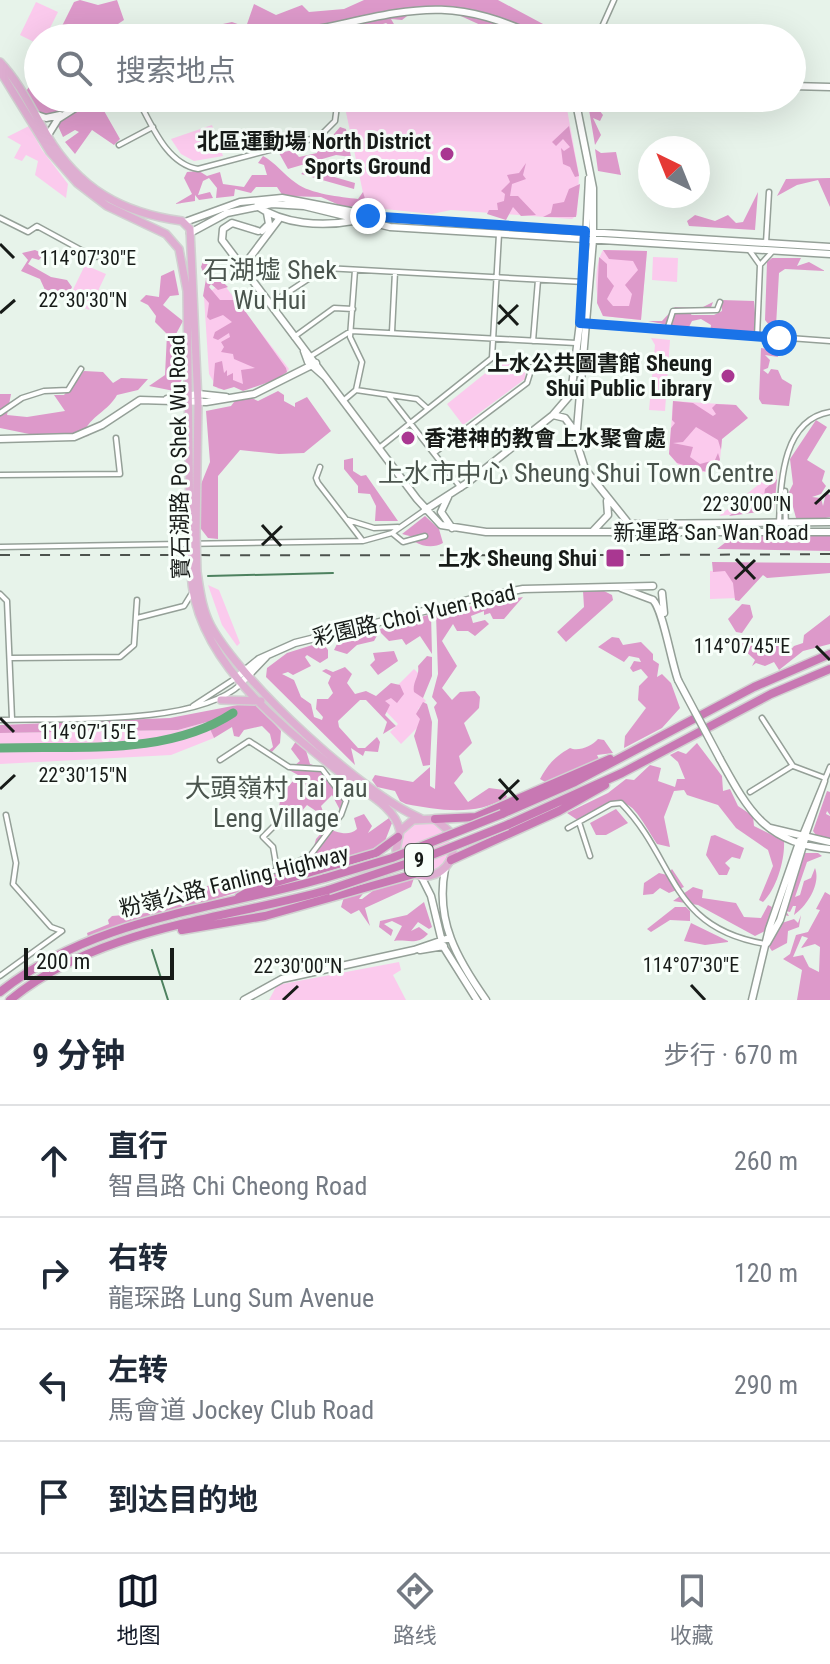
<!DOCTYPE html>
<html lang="zh">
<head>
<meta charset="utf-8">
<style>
	body { margin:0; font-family:"Roboto Condensed","Noto Sans SC",sans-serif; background:#f6f6f7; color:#1f2937 }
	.compass { position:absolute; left:638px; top:136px; width:72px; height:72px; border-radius:50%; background:#fff; box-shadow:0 8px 32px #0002; rotate:317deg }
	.scale { position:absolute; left:24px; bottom:20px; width:150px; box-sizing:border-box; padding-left:8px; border:4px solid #171b18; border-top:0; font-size:22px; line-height:28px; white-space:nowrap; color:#171b18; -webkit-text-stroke:6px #f8fffa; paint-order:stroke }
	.stop { position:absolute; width:24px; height:24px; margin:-18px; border:6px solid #1a73e8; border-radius:50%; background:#fff }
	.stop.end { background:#1a73e8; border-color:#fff; box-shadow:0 2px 8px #0008 }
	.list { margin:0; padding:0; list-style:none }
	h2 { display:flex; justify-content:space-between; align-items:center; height:104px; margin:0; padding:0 32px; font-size:34px }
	h2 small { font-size:26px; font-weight:400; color:#747a83 }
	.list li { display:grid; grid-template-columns:52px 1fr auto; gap:24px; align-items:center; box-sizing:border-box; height:112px; padding:0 32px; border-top:2px solid #e0e1e3 }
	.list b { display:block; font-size:30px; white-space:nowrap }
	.list p { margin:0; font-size:26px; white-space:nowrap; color:#747a83 }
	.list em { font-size:26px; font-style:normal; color:#747a83 }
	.icon { flex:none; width:44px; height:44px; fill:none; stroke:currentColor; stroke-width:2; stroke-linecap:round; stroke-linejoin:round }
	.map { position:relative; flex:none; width:830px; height:1000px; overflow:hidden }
	.search { position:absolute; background:#fff; box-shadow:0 8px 32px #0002; left:24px; right:24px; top:24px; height:88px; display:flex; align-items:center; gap:20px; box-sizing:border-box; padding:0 28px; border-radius:44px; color:#747a83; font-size:30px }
	.sheet { height:552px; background:#fff }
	nav { display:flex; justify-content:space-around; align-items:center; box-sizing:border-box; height:112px; border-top:2px solid #e0e1e3; background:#fff; font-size:22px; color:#747a83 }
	nav a { display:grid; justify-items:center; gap:4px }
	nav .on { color:#111827 }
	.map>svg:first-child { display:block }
</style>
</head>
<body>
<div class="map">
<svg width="830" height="1000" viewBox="0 0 830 1000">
	<rect width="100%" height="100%" fill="#e7f3ea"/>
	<path fill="#fbcaed" d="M36 2 58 12 45 38H38V44L20 35Z
		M343 98H565L579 175 577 215 572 219 451 210 432 214 366 207Z
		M212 125 223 156 194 161 181 154 171 139Z
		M29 126 42 150 68 184 66 198 35 175 38 161 26 155 22 161 14 158 21 145 7 137Z
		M603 250 647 251 641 320 603 316C595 299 593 267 603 250Z
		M653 257 678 258 677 282 652 280Z
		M85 265 106 274 89 310 68 300Z
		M222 282 289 369 286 373 251 385 218 389 209 374 204 297Z
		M651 338 670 340 665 411 649 410 655 345Z
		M498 363 526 365 525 379 463 425 447 404Z
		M673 401 736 405 746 419 722 439 720 460 707 472H684L669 454Z
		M777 470 774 510 719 516Z
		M737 570 738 598 710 599V571Z
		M208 585 219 590 240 643 237 646 222 625Z
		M414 669 425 680 415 689 426 701 418 709 427 718 401 744 390 732 398 724 379 704Z
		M208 722 214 738 171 755 0 764V733L178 730Z
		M400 847a25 25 0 1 1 50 0a25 25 0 1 1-50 0Z
		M399 962 401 970 393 975 406 1000H269L277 985Z"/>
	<path fill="#dd99ca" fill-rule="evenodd" d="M80 0 98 5 117 0 124 20 118 24 99 25 92 33 104 38H56L74 2Z
		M364 0H498L558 32 557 38H509L452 12 411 13 402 20 391 19 398 31 386 23 342 38H158L232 22 246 27 254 4 276 15 302 5 309 12 344 9Z
		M36 78 38 98 54 109 73 98H104L99 102 120 139 114 145 92 130 75 154 65 142 79 132 75 130 63 137 53 115 46 120 39 115 26 91Z
		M587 98H607L613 102 609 105 601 103 599 110 603 115 600 121 593 118 601 135 595 145Z
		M569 126 579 176 575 177 570 167 563 164 561 148 564 151 570 147 563 139 556 146 552 142Z
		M340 127 346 129 351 157 336 155 288 169 279 153 293 150 299 157 317 153 319 141 329 140Z
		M595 149 601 153 616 152 621 175 598 171Z
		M263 156C275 162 284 175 296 183 310 194 341 197 358 199L363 192 366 202 383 210 357 205 346 208 321 197 283 196 277 187H256L251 193 235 189 234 196 216 198 217 188 209 178 203 181 198 195 210 192 213 198 199 200 195 195V201L175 204 192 194 184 178 187 172 199 171 207 176 220 172 223 184 244 187 252 175H267L264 165 258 163Z
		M526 163 523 175 526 179 512 184 510 196H518L536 215 521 216 513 207 506 220 487 214 489 210H498L497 203 504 201 505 194 501 191 510 182 507 175 519 173Z
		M307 169 355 183 354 189 301 174Z
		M830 178V207L818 180 797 185 777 196 786 179Z
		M580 184 576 217H543L551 213 553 204 564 202 569 189Z
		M758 192 755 230 689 226 687 221 695 215 715 221 728 215 736 223 743 222Z
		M35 250 44 254 39 260 32 258 28 264 51 277 67 280 72 287 69 293 45 290 40 279 21 271 28 260 22 253Z
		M603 250 647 251 641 320 603 316 597 303 599 257 607 264V277L614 286 607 299 613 306H629L632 294 625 285 638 270 633 261 609 259Z
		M204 258 212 264V272L228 287 218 290 211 284 209 287 220 300H237L286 368 287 372 275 380 243 391 234 387 224 390 213 386 215 363 222 361 224 373 227 370V376L233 373V380L243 384 241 370 255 368 234 359 233 354 221 352 224 347 221 342 230 337 229 333 218 340 213 338 215 332 232 322 223 315 210 320 207 317 209 303 203 296 206 279 201 267Z
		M801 258 797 266 809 262 825 271 785 269 779 273 776 326 769 325 765 320 767 262 772 258Z
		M174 270 179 295 170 296 163 305 183 321 176 334 184 336 180 344 179 370 186 374 174 391 149 386 165 375 167 334 155 322 156 316 148 305 140 301 146 295 159 297 161 276Z
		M721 300 754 301 757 337 710 333 711 325 701 319 692 321 688 329 648 321H662L675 307 701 308 713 302 710 310 693 311 691 315H714L722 311Z
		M761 348 777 350 778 357 765 355 770 360 768 368 763 370 768 374 771 369 778 370 782 379 792 385 789 406 762 404 759 399Z
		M84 371 103 372 113 383 121 378 148 379 138 390 117 395C109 410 89 418 85 431L89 436 38 441 39 436 0 428V394H11L7 415 27 417 65 411 54 395H64Z
		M278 391 284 395V401L295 407V403L307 397 331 431 304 453 279 454 240 450 218 476V539L208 538 198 525 199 489 210 462 206 411 231 406 237 398 247 396 258 401Z
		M673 401 693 403 713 416 716 414 712 408 716 404 736 405 748 418 722 439 721 450 718 440 696 427 683 442 673 443 693 447 690 457 700 464 715 460 718 453 720 460 707 472 677 463 669 454 671 428 675 423 672 420Z
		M816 420 827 427 807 460 825 471 822 481 826 486 821 494 812 497 821 498 823 506 826 493 830 495V517L813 521 796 518 789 492 793 484 790 459Z
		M353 458V471L361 476 366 475 398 521H375L376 506 370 494 358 493V486L344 469V460Z
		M777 479 774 510 729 516 741 507 757 506 759 510H765L770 501 764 496 765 489Z
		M425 516 439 529 443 543C434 548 424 547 415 542L417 538 402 534Z
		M830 534V551L717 549 735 535Z
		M712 562 830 563V573L767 578 763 575 739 601 735 600 733 583 725 571 713 572Z
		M600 589 612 595 613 600 566 642 557 632 584 607 583 591Z
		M523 597 504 619H493L490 613 484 615V611L471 616 473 623 485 620 489 624 475 636 468 631H457L453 624 442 641 457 666 442 688 452 700 460 692 475 691 480 697 479 708 464 723 472 743 459 756 463 772 454 783 468 802 489 788 504 790 507 797C475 817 439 810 406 804L400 801 395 791 377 787 372 780 375 775 413 782 430 767V786L435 789 438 720 434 707 437 703 432 697 438 674 436 614 456 616 460 611 456 609Z
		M742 604 750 605 753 617 742 633 736 632 728 619Z
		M431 614 432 654 420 636 406 645 402 639 389 641 381 633 380 629Z
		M830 615V644L803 651 779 670 774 662 765 666 756 663 752 666 755 660 741 647V643H749L764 654 774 640 784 644 787 654 794 646 803 643 804 635Z
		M379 632 374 641 357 645 347 654 334 650 340 638Z
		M612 637 619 638 623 645 641 642 653 654V660L659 664 657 677 662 674 671 683 680 708 662 728 624 748 625 736 646 708 638 700 639 686 648 677 641 669 633 672 630 668 634 661 641 662 639 658 629 656 624 662 598 647Z
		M322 642 328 650V658L320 663 307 655 305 657 311 666 293 675 288 672 282 674 294 680 301 697 311 704 314 717 322 720 323 717 316 709 317 699H328L333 693 328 683 331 676 322 671 326 669 333 672 345 667 352 674 347 683 355 694 366 691 376 696 391 683 400 685 404 694 397 703 391 698 385 701 390 705 385 715 396 726 383 734 387 722 366 700H360L338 721 339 727 358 748H365L377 737 380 742 378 752 365 751 363 756 351 748 355 765 266 677 267 668 287 653Z
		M394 651 398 661 378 675 370 665 375 660 373 653Z
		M427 656 432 657V676L423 698 414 692C412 682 420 676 418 666Z
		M423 702 427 704 432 722 430 765 423 766 414 736 420 719 416 714Z
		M248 703H255L281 731 280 743 271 753 268 751 273 747 270 734 262 726 244 730 239 737 234 736 232 727 214 738 207 722 178 730 0 733V725L170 718Z
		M598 739 604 740 613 753 597 755 599 759 547 783 540 779C547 766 554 757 570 748 578 752 592 746 598 739Z
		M296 741 305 747 310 764 319 767 343 798 340 810 332 795 321 806 325 817 307 805 296 818 279 807 281 795 298 775 289 770 300 761 291 749Z
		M697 743 722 776 723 791 730 789 738 806 753 816 754 826 784 841C785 859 777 888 763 902L759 900 773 866 768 850 736 828 718 805 687 795 684 790 674 791 664 817 670 847 657 844C627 797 630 792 579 821L567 813 608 793 626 779 634 780 650 765 661 768 658 781 675 787 677 779H685L678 762 670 755 678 751 686 754Z
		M827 791 830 792V815L827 811 826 814 830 816V839L818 838 813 831Z
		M616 809 628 823 606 835H596L590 823Z
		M364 814 372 826 368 833 389 818 392 823 385 841 365 854 88 937 87 933 109 924 108 920 112 916 147 913 149 909 180 900 184 893C227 879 269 870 314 862L311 858 316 839 326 828C336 832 349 837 357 829L354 818Z
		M715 835 744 848 740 859 732 857 725 863 730 868 727 875H719L706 855 711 836Z
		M801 853H818L822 856 807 862 795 897 800 895 804 881 811 878 815 868C821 883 808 905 794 915L796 906H793L790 912 786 911 789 916 784 915Z
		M672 869 684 887 669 893 660 888 653 894 643 895 644 883 659 873 667 875Z
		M391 876 414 878 411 887 365 908 370 926 359 910 351 914 341 907 344 897 365 891 359 899H362L378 887 372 882Z
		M693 887 703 890 702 898 736 903 744 917 761 918 768 905 772 907 765 931 755 936 698 905 673 901Z
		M825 892 830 895V1000H797L802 970 783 959 790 954 796 935 808 932 820 910 816 909ZM802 936 808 938 801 948 815 944 820 947 819 972 809 967 803 955 793 957Z
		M424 902 432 927 429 929 418 922 411 931 419 927 428 934C417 946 407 939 394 941L402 926 392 921 384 924 393 930 391 936 379 927 380 921 407 915Z
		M675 907H686L690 911V921L670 920 651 932 647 929Z
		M801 915 799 927 788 931 787 943 772 951 765 941 782 923 794 919 798 923Z
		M691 923 728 941V942L705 945 684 941Z"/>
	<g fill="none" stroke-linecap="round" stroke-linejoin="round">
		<path stroke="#4d815f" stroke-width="2" d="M208 576 333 573
			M152 950 168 1000"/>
		<path stroke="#64ad7d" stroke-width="9" d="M0 748C77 745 166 757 233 713"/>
		<defs>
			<path id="street" d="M324 28 326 38
				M597 38 614 0
				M137 98C151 123 166 164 198 169L319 137 335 121 338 98
				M119 145 153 127
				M0 218 28 232 37 226 94 257 120 254
				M766 243 769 192
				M750 251 760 265
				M270 304 325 268 584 282
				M585 323 830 341
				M667 330 673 311 717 310 720 302
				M392 332 395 272
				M294 337 334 308 353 309
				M757 337 760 265 772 252
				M533 341 538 280
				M311 356 351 331 576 343
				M356 390 417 399 428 409
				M389 396 461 488
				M343 401 356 390 362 362 350 337 355 270
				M0 413 22 398 44 391 68 390 81 369
				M379 448 492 358 499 234
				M434 453 527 383 532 367
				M320 467 316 478 318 483 362 540
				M0 475 120 474 116 438
				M785 491 786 532
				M348 520 374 528 398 527
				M779 523C781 485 781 420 830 412
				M392 533 403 542 425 536
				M0 547 363 541 392 533 425 510
				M0 594 7 601 12 719
				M137 618 184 606 192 593
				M11 658 120 657 134 645 137 600
				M193 706 236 678
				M762 718 793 766 825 778
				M0 720C61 718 197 726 241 684
				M220 760 249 741 289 767 322 769 346 801 341 815 310 856 279 870 249 875
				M750 792 792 766
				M579 822 590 856
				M276 824 263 837 273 847 277 870
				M568 828 611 804 621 803C677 860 668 928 766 944
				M802 835 830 767
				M806 836 825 781
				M0 976 62 931 51 927 13 884 16 863 6 815"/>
			<path id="secondary" d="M246 38C277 34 308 32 338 25 425 5 459 0 541 38
				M792 86 830 87
				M575 98 593 188V240L576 441 585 469 629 524 830 522
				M632 98 660 102 689 98
				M37 115 46 118 60 115
				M48 135 58 119 91 98
				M257 206C283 224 321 227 353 221
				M185 222 240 202 282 198 397 220 830 247
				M258 231 232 223 223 229 222 240 417 499 441 525 486 532H830
				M262 231 269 224 267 213
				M190 233 227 213 272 204 304 206 390 227 830 254
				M246 273 248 260 279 219
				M304 351 308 362 325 377
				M167 399 198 394 226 397
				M553 415 565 418 574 430
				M0 439 74 437 102 425 140 400 206 402 254 394 316 363
				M448 497 441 512 452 528
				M425 510 467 483 553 415 571 394 583 299 589 178
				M593 531 608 515 607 501
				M621 588 653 600
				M662 593 664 613
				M653 600C663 610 671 661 678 680
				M237 677 259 659 295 643 476 598 523 589 653 586
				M242 682 266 657
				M720 759C748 810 766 844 830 849
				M770 828 830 842
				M445 869C435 921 457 959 486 1000
				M421 876 431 896 443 946 477 1000
				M767 943 780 920 805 839
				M420 950 444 946
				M244 1000 282 979 414 950 449 938
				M752 1000 769 929 801 837"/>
			<path id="primary" d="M0 62C20 83 32 110 47 135 79 189 122 213 182 221L190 229 198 402 196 533
				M0 71 50 152 77 183 107 206 166 234 179 249 187 291 190 533
				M197 572C200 591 202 609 211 626 241 681 362 794 420 818
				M191 573C195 660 281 725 345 777 364 792 395 806 400 831
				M221 700 261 701
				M396 850 400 831 413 820 435 819 449 831
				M408 870C426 883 447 874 453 853"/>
			<path id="highway" d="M502 814 575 782 754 687 830 654
				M435 819 476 817 610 759
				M507 825 622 773 771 694 830 669
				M451 860 559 811 605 785
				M239 897 253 889 376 853 398 837
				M182 930 265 916 414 874
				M0 992C94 917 214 910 325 878
				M10 1000C99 927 221 920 328 890"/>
		</defs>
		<use href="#street" stroke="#95a098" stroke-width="7"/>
		<use href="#secondary" stroke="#95a098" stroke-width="9"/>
		<use href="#primary" stroke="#d1d1d1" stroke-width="10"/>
		<use href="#highway" stroke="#d1d1d1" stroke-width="11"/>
		<use href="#street" stroke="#fff" stroke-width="4"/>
		<use href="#secondary" stroke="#fff" stroke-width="6"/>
		<use href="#primary" stroke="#deaed1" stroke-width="7"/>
		<use href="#highway" stroke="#c878b3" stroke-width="8"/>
		<path stroke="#4c524d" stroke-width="2" stroke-dasharray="10 10" stroke-linecap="butt" d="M0 555C277 555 553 556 830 554"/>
		<defs>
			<path id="secondary-bridge" d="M678 680 720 759"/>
			<path id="primary-bridge" d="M190 533 191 573
				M196 533 197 572"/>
			<path id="highway-bridge" d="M325 878 392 858 502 814
				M328 890 429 856 507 825"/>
		</defs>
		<use href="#secondary-bridge" stroke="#95a098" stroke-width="9" stroke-linecap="butt"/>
		<use href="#primary-bridge" stroke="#d1d1d1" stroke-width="10" stroke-linecap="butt"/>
		<use href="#highway-bridge" stroke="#d1d1d1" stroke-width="11" stroke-linecap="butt"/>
		<use href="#secondary-bridge" stroke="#fff" stroke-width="6"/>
		<use href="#primary-bridge" stroke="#deaed1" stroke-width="7"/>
		<use href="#highway-bridge" stroke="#c878b3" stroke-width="8"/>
	</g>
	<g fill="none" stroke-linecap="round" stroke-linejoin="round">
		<path stroke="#1a73e8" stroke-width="10" d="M368 216 585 231 580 323 779 338"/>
	</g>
	<path fill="none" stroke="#171b18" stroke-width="3" d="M0 244 14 258M499 305 518 325M0 313 15 300M498 324 518 305M815 504 830 490M262 525 281 546M262 545 282 526M736 559 755 579M735 579 755 560M816 646 830 660M0 718 14 732M499 779 518 800M0 789 15 775M499 799 519 780M691 985 705 1000M283 1000 298 986"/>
	<g fill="#a93791" stroke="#f8fffa" stroke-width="3">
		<circle cx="447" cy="154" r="8"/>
		<circle cx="728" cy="376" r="8"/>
		<circle cx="408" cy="438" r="8"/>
		<rect x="605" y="548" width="20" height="20" rx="4"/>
	</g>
	<g text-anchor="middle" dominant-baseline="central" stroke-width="6" stroke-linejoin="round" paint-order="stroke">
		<rect fill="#f8fffa" stroke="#5a5f5c" stroke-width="2" x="405" y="844" width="28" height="32" rx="6"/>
		<g font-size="20" font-weight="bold" fill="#171b18">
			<text x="419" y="860">9</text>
		</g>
		<g font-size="22" font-weight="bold" fill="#171b18" stroke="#f8fffa" text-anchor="end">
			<text x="431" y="141">北區運動場 North District<tspan x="431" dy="25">Sports Ground</tspan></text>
			<text x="712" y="363">上水公共圖書館 Sheung<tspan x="712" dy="25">Shui Public Library</tspan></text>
			<text x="424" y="438" text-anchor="start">香港神的教會上水聚會處</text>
			<text x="597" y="558">上水 Sheung Shui</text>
		</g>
		<g font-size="22" fill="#171b18" stroke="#f8fffa">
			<text transform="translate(179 457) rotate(-91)">寶石湖路 Po Shek Wu Road</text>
			<text x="711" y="532">新運路 San Wan Road</text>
			<text transform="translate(414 615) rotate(-13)">彩園路 Choi Yuen Road</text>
			<text transform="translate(234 881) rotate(-14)">粉嶺公路 Fanling Highway</text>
		</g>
		<g font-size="26" fill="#4b554e" stroke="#f8fffa">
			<text x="270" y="270">石湖墟 Shek<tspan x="270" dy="30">Wu Hui</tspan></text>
			<text x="576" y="473">上水市中心 Sheung Shui Town Centre</text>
			<text x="276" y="788">大頭嶺村 Tai Tau<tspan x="276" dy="30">Leng Village</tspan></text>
		</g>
	</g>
	<g font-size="20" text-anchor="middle" fill="#171b18" stroke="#f8fffa" stroke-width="6" stroke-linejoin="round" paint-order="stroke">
		<text x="88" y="265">114°07'30"E</text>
		<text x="83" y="307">22°30'30"N</text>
		<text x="747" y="511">22°30'00"N</text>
		<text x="742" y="653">114°07'45"E</text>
		<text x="88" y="739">114°07'15"E</text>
		<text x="83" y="782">22°30'15"N</text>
		<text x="691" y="972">114°07'30"E</text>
		<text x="298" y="973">22°30'00"N</text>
	</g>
</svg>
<svg class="compass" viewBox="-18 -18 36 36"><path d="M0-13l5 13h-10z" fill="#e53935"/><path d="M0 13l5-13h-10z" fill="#747a83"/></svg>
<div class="scale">200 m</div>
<div class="stop" style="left:779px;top:338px"></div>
<div class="stop end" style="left:368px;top:216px"></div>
<div class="search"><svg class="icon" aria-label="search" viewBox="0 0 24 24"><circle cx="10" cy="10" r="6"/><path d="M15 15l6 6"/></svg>搜索地点</div>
</div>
<section class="sheet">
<h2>9 分钟<small>步行 · 670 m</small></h2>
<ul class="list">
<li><svg class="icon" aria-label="ahead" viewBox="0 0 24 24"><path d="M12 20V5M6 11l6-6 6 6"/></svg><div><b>直行</b><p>智昌路 Chi Cheong Road</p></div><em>260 m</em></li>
<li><svg class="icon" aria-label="right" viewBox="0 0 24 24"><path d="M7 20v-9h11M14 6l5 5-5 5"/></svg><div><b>右转</b><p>龍琛路 Lung Sum Avenue</p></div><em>120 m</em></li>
<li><svg class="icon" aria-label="left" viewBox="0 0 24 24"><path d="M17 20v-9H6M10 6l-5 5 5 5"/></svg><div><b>左转</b><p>馬會道 Jockey Club Road</p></div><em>290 m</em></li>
<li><svg class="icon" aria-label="arrive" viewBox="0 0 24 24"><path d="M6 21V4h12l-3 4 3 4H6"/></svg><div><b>到达目的地</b></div></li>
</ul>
</section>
<nav>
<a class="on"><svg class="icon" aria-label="map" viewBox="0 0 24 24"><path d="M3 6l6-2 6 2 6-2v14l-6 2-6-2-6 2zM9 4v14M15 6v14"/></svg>地图</a>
<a><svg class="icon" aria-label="directions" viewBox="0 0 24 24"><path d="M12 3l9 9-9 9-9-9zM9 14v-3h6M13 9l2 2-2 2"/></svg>路线</a>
<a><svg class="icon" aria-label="saved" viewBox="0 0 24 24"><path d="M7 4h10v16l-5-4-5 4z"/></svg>收藏</a>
</nav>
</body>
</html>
